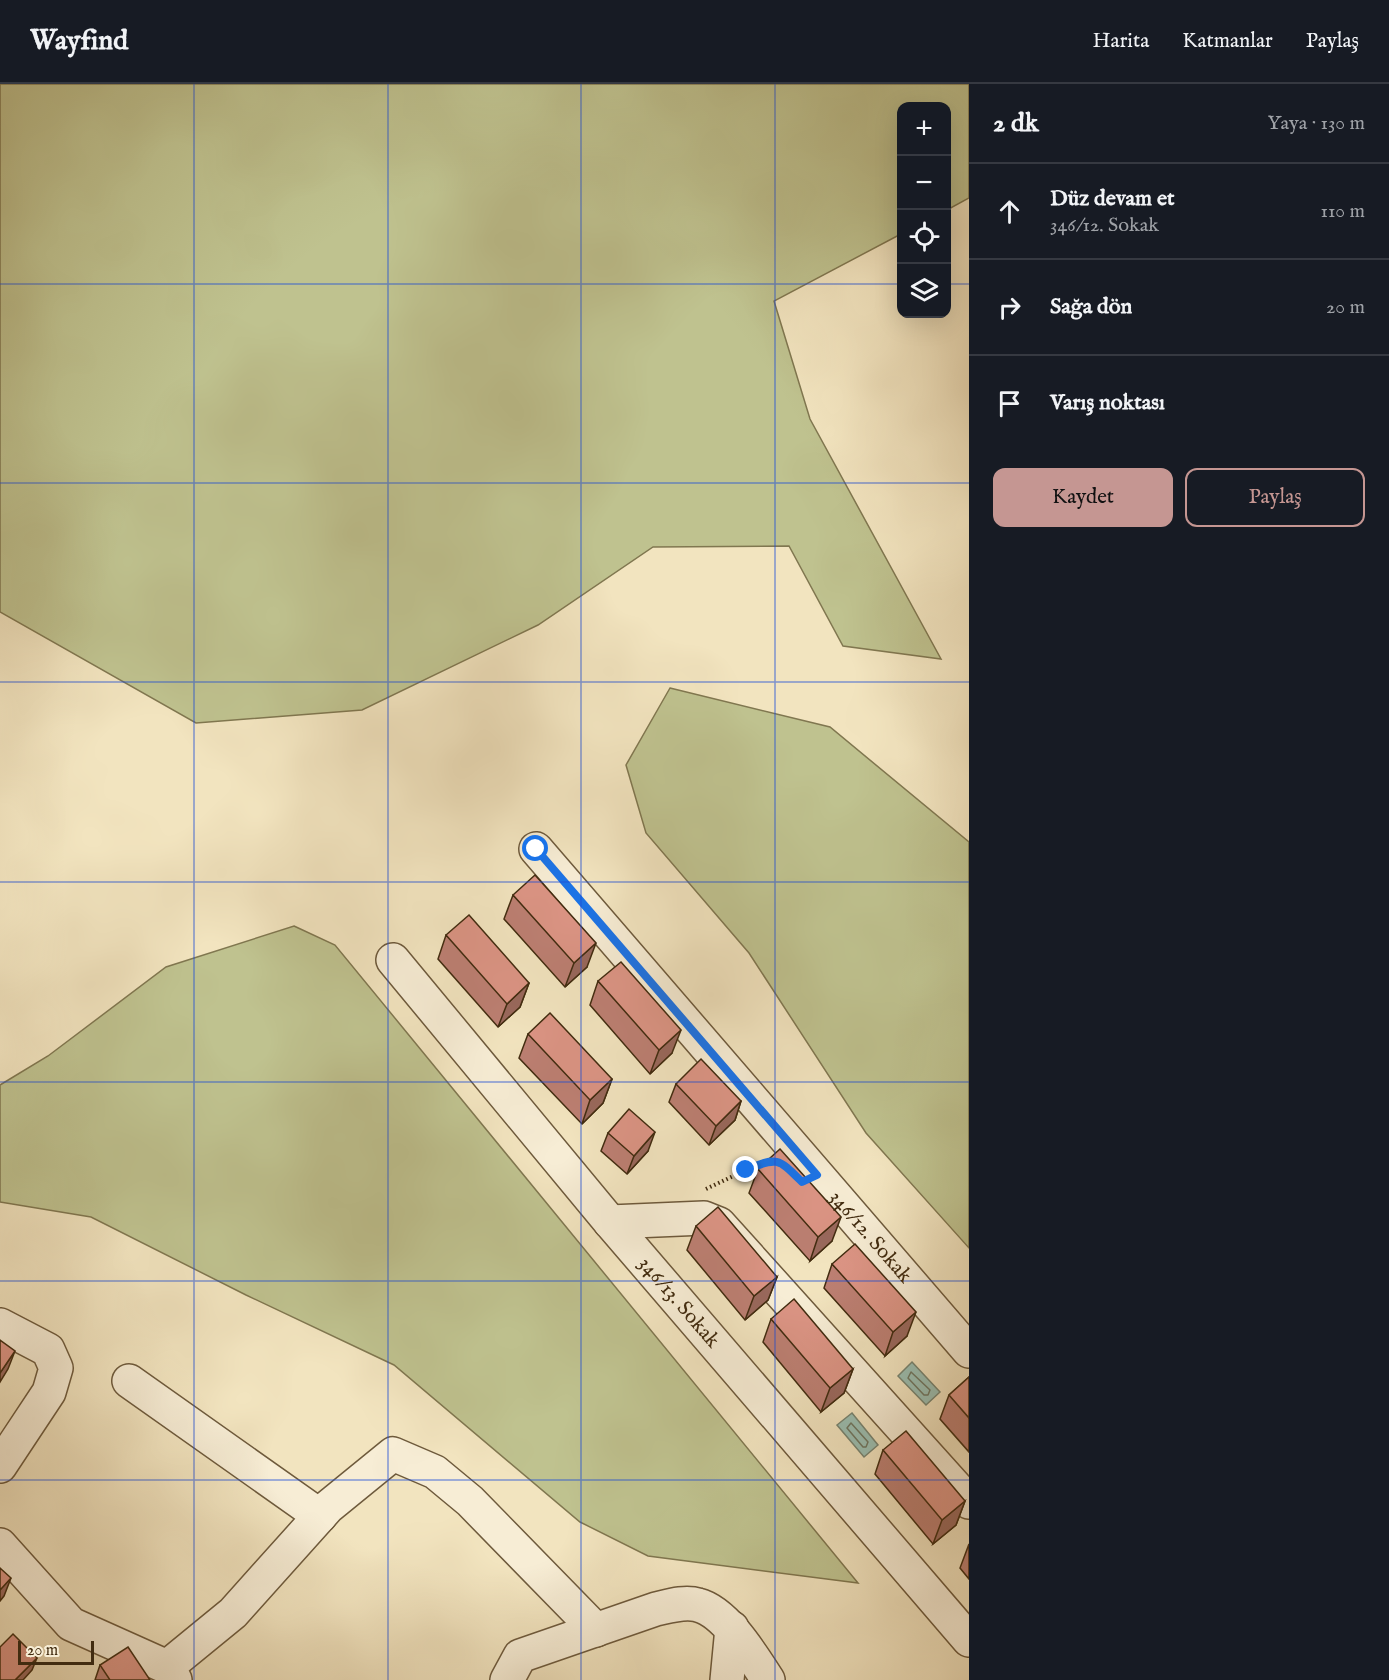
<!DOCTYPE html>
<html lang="tr">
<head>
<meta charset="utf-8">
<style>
	body { margin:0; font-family:"IM FELL English",serif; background:#242831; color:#f1f3f6 }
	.controls { position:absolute; right:18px; top:18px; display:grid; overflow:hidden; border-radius:12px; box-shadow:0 6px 24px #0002 }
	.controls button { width:54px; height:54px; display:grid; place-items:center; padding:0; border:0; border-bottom:2px solid #363941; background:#171b24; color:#f1f3f6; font:30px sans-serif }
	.scale { position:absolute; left:18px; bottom:15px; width:76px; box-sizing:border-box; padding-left:6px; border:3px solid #422c10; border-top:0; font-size:16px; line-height:21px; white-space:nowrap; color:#422c10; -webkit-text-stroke:4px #f7edd5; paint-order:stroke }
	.stop { position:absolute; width:18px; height:18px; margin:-14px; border:4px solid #1a73e8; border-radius:50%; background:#fff }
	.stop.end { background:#1a73e8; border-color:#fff; box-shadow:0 2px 6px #0008 }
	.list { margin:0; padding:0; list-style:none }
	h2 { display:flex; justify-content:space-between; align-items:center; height:78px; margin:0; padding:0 24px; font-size:26px }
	h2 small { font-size:20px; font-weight:400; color:#9ea1a6 }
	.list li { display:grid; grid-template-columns:39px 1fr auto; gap:18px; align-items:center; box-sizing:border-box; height:96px; padding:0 24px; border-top:2px solid #363941 }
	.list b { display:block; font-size:22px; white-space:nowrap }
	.list p { margin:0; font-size:20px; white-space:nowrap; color:#9ea1a6 }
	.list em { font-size:20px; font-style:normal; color:#9ea1a6 }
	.actions { display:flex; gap:12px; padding:18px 24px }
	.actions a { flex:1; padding:14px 0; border:2px solid #c59692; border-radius:12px; text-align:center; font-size:21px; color:#c59692 }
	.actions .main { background:#c59692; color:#111 }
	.icon { flex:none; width:33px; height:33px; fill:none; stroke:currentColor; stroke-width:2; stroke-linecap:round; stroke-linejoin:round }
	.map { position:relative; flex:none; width:969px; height:1596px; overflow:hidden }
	header { display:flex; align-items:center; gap:36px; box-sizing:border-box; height:84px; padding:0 30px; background:#171b24; border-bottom:2px solid #363941 }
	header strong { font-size:28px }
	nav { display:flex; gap:33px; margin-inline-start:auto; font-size:21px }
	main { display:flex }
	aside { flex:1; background:#171b24 }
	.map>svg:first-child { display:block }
</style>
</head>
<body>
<header>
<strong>Wayfind</strong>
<nav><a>Harita</a><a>Katmanlar</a><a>Paylaş</a></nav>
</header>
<main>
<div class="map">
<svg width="969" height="1596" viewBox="0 0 969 1596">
	<rect width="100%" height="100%" fill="#f2e4bf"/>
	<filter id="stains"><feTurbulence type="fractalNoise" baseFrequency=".00333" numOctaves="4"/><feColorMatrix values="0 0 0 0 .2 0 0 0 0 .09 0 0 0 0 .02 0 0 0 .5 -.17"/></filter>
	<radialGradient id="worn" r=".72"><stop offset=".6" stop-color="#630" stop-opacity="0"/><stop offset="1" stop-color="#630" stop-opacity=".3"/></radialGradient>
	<path fill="#bfc28f" stroke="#807750" stroke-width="1.5" d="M0 0H969V114L947 126 946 22H902L901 150 774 217 810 335 941 575 843 562 789 462 653 463 538 541 362 626 196 639 0 528Z
		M670 604 830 643 969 758V1164L866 1049 749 869 646 749 626 681Z
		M294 842 335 861 858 1499 648 1472 580 1438 394 1281 246 1211 91 1133 0 1118V1001L48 972 166 883Z"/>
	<path fill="#9bbfb2" stroke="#778471" stroke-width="1.5" d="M912 1278 940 1308 926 1321 898 1292Z
		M852 1329 878 1361 864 1373 837 1341Z"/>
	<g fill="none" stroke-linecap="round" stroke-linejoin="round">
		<path stroke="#6e7661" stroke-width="1.5" d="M911 1288 930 1306 928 1311H924L908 1294Z
			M851 1339 868 1358 866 1363H863L847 1344Z"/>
		<defs>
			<g id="minor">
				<path id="s1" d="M536 765 969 1267"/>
				<path id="s2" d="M393 876 610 1138 969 1556"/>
				<path d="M610 1138 704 1134 719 1140 969 1418"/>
				<path d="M0 1241 48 1266 56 1284 49 1308 0 1382"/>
				<path d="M129 1297 320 1432"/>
				<path d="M0 1461 71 1540 167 1583 175 1596"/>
				<path d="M167 1583 233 1529 328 1423 393 1370 435 1388 470 1417 596 1546"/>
				<path d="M507 1596 520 1572 656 1525C669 1522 685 1517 698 1521 726 1528 753 1573 768 1596"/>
				<path d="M727 1596 732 1544"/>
			</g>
		</defs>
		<use href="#minor" stroke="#6e5a3c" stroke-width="36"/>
		<path stroke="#422c10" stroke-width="4" stroke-dasharray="1.5 3" stroke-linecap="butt" d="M706 1105 767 1076"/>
		<use href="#minor" stroke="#f7edd5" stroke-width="33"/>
	</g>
	<path fill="#bc7f72" stroke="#422c10" stroke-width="1.5" d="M513 811 587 883 565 903 504 835Z
		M446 851 529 899 520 923 498 943 438 875Z
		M598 897 672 969 650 990 590 921Z
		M528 950 612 995 603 1019 582 1040 519 974Z
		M676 1000 741 1017 735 1036 709 1061 669 1018Z
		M608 1049 648 1067 627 1090 601 1067Z
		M758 1085 832 1157 810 1177 749 1109Z
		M696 1142 777 1193 768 1216 745 1236 687 1166Z
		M832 1180 907 1252 885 1272 824 1204Z
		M771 1235 853 1285 844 1309 821 1328 763 1258Z
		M969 1293V1368L940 1335 949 1311Z
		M883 1366 965 1417 956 1441 933 1460 875 1390Z
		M969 1460V1495L960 1484Z
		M100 1581 150 1596H95Z"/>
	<path fill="#99685c" stroke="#422c10" stroke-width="1.5" d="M596 859 587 883 565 903 574 879Z
		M529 899 520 923 498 943 507 920Z
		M681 946 672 969 650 990 659 966Z
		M612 995 603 1019 582 1040 590 1016Z
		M741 1017 735 1036 709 1061 716 1042Z
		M655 1048 648 1067 627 1090 634 1072Z
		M841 1133 832 1157 810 1177 818 1153Z
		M777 1193 768 1216 745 1236 754 1212Z
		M916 1228 907 1252 885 1272 893 1248Z
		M15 1267 8 1285 0 1298V1289Z
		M853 1285 844 1309 821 1328 830 1304Z
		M965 1417 956 1441 933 1460 942 1436Z
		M11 1494 4 1512 0 1517V1506Z
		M37 1574 32 1586 23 1596H15Z"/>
	<path fill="#db9484" stroke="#422c10" stroke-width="1.5" d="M535 791 596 859 574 879 513 811Z
		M469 831 529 899 507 920 446 851Z
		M621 878 681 946 659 966 598 897Z
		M550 929 612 995 590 1016 528 950Z
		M701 975 741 1017 716 1042 676 1000Z
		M629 1025 655 1048 634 1072 608 1049Z
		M780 1065 841 1133 818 1153 758 1085Z
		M718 1123 777 1193 754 1212 696 1142Z
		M855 1160 916 1228 893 1248 832 1180Z
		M794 1215 853 1285 830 1304 771 1235Z
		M0 1256 15 1267 0 1289Z
		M969 1293V1334L949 1311Z
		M906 1347 965 1417 942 1436 883 1366Z
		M0 1484 11 1494 0 1506Z
		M13 1550 37 1574 15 1596H0V1563Z
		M128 1563 150 1596H110L100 1581Z"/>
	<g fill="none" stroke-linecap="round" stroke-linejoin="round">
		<path stroke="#1a73e8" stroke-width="8" d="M536 765 817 1091 802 1098C779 1075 778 1072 746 1086"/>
	</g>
	<path fill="none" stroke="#1d4ed8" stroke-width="1.5" stroke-opacity="0.55" d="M194 0V1596M388 0V1596M581 0V1596M775 0V1596M0 200H902M946 200H969M0 399H969M0 598H969M0 798H969M0 998H969M0 1197H969M0 1396H969"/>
	<g text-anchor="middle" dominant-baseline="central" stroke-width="4.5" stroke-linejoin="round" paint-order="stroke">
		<g font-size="21" fill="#422c10" stroke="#f7edd5">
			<text stroke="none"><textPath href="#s1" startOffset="512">346/12. Sokak</textPath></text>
			<text stroke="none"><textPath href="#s2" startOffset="446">346/13. Sokak</textPath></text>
		</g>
	</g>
	<rect width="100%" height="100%" filter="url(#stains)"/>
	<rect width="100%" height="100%" fill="url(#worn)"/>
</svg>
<div class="controls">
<button>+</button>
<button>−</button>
<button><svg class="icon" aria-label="locate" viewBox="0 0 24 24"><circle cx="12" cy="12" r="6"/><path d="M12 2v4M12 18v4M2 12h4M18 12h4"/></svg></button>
<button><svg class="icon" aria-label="layers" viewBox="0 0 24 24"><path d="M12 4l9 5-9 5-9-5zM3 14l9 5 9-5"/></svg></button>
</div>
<div class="scale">20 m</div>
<div class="stop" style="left:536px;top:765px"></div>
<div class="stop end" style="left:746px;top:1086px"></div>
</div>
<aside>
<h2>2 dk<small>Yaya · 130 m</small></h2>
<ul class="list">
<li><svg class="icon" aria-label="ahead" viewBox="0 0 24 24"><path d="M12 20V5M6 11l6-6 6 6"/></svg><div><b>Düz devam et</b><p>346/12. Sokak</p></div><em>110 m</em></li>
<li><svg class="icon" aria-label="right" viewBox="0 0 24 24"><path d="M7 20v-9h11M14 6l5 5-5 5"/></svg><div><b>Sağa dön</b></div><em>20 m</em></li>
<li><svg class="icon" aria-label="arrive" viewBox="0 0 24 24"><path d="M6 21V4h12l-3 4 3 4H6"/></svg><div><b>Varış noktası</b></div></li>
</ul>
<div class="actions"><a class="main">Kaydet</a><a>Paylaş</a></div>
</aside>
</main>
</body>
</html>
